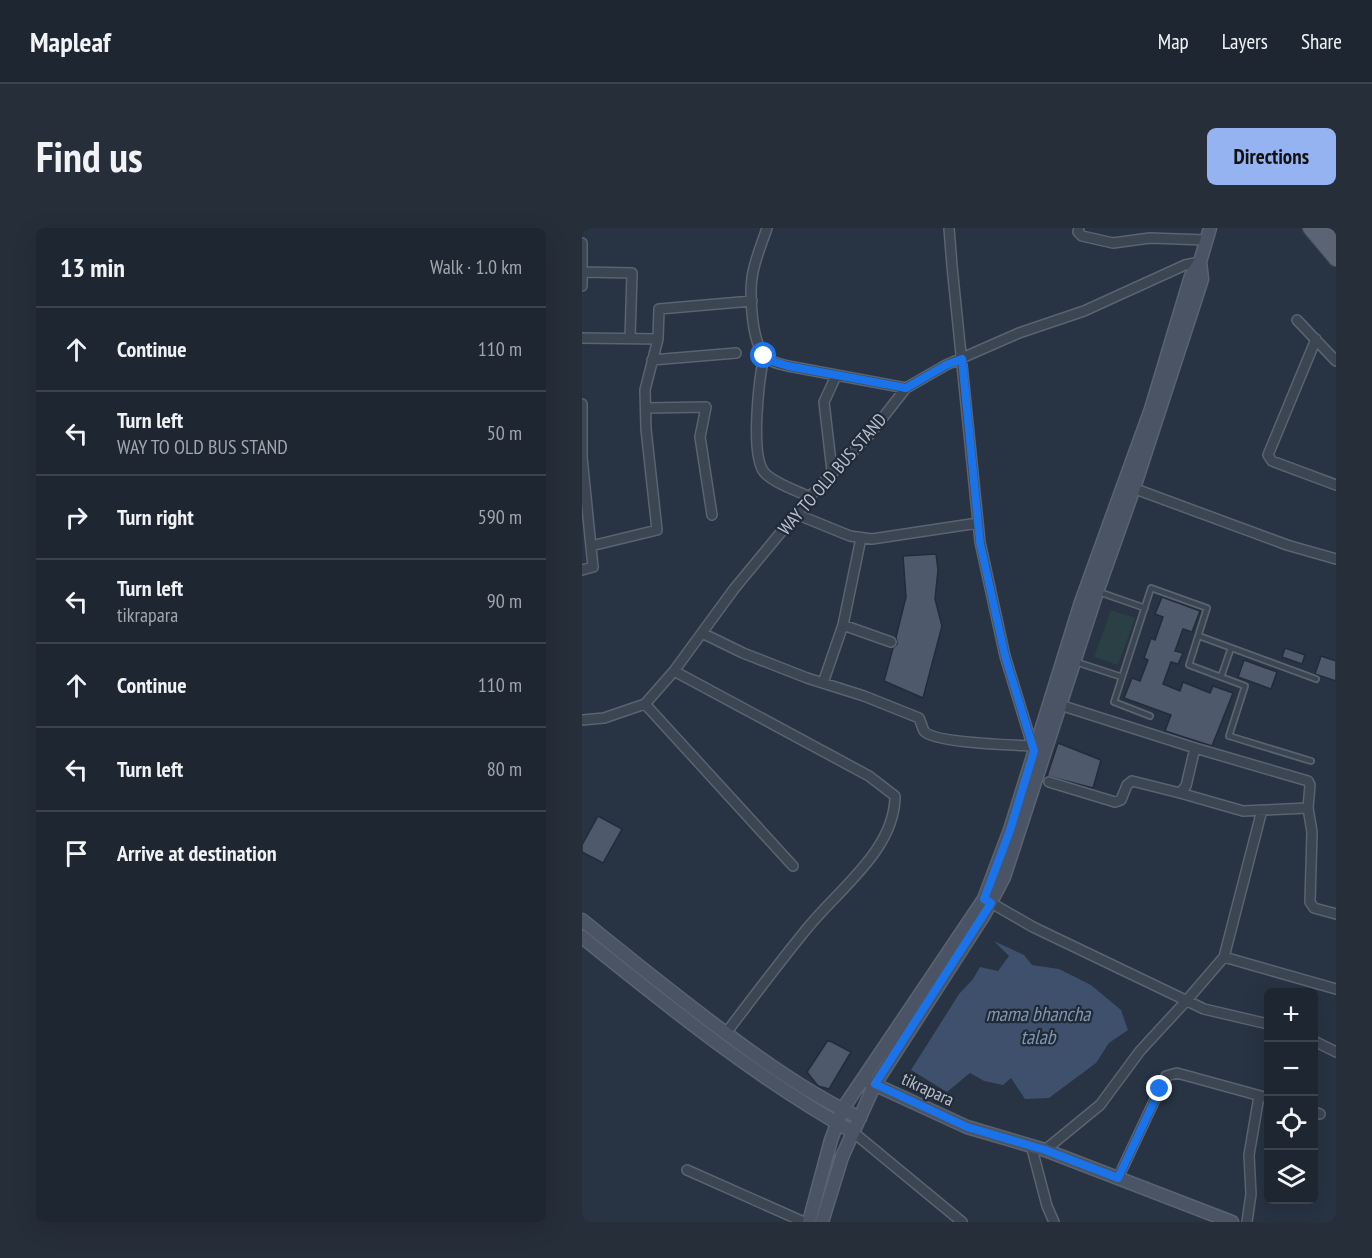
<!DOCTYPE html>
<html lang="en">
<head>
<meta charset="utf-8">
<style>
	body { margin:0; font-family:"PT Sans Narrow",sans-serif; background:#262e3a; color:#f1f3f6 }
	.controls { position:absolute; right:18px; bottom:18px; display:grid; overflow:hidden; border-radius:9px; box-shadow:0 6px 24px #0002 }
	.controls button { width:54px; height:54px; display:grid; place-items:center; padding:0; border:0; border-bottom:2px solid #3c434d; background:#1e2632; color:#f1f3f6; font:30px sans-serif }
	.stop { position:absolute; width:18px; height:18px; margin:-14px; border:4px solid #1a73e8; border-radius:50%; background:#fff }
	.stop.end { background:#1a73e8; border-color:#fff; box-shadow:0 2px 6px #0008 }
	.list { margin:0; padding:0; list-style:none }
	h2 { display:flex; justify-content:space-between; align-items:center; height:78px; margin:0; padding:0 24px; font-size:26px }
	h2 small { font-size:20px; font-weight:400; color:#a1a5ac }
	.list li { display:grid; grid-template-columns:39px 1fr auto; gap:18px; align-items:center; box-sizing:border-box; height:84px; padding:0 24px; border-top:2px solid #3c434d }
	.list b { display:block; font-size:22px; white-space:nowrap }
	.list p { margin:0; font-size:20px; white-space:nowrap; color:#a1a5ac }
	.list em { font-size:20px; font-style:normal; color:#a1a5ac }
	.icon { flex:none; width:33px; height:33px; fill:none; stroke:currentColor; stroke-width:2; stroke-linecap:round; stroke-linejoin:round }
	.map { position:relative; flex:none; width:754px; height:994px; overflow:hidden; border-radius:9px }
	header { display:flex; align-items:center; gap:36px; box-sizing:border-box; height:84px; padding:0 30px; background:#1e2632; border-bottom:2px solid #3c434d }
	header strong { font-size:28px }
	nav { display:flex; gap:33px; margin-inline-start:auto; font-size:21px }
	.intro { display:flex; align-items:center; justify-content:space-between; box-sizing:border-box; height:144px; padding:0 36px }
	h1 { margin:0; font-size:42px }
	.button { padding:15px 27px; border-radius:9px; background:#95b2f1; color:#111; font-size:21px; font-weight:700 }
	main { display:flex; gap:36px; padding:0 36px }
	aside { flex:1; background:#1e2632; border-radius:9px; box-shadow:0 6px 24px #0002 }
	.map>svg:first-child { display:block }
</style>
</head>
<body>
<header>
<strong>Mapleaf</strong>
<nav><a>Map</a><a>Layers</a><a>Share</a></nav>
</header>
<div class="intro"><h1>Find us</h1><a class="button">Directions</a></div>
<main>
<aside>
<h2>13 min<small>Walk · 1.0 km</small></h2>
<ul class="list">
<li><svg class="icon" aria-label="ahead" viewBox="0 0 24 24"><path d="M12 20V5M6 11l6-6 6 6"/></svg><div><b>Continue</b></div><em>110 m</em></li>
<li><svg class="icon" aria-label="left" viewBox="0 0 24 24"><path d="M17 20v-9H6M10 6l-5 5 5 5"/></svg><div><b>Turn left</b><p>WAY TO OLD BUS STAND</p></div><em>50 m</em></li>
<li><svg class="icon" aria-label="right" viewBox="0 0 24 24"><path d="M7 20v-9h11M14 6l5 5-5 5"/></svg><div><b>Turn right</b></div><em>590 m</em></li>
<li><svg class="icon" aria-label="left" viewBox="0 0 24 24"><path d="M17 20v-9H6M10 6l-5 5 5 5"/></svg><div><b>Turn left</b><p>tikrapara</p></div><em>90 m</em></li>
<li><svg class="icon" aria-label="ahead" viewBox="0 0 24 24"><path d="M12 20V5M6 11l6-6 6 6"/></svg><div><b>Continue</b></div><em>110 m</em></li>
<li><svg class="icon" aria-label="left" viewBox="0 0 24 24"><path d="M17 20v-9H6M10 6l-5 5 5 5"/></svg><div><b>Turn left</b></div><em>80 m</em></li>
<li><svg class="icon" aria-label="arrive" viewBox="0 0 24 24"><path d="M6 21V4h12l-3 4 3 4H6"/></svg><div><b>Arrive at destination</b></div></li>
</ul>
</aside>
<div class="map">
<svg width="754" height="994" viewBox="0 0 754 994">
	<rect width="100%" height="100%" fill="#283343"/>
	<path fill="#2a4044" d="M529 382 553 390 536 437 512 429Z"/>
	<path fill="#3e506b" d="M412 713 442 727 450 737 477 741 509 757 539 782 546 802 527 815 514 835 467 870 443 871 429 850 421 857 402 853 388 845 365 864 329 842 377 766 391 751 398 739 416 743 427 728Z"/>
	<path fill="#4e5a6c" stroke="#232c3a" stroke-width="1.5" d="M354 326 356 342 353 371 360 398 341 470 302 453 311 420 315 416 314 409 324 369 321 328Z
		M580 369 618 383 610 404 601 401 593 423 601 425 596 436 589 434 581 456 598 463 601 454 628 465 631 458 651 465 630 518 583 503 589 487 542 470 550 450 558 453 566 432 562 430 569 410 573 412 581 389 573 386Z
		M703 420 723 427 720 436 700 429Z
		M739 428 754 433V453L733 446Z
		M662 432 695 444 689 461 656 449Z
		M476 515 519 532 511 560 465 548Z
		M16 588 40 601 21 635 0 624V617Z
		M246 812 269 824 247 861 236 858 225 844Z"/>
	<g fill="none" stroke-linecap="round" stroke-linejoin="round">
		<defs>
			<path id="lane" d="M517 364 563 380
				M617 408 734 451
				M494 434 540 449
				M639 449 649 420
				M568 488 532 474 569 360 625 380 607 437 663 458 647 508 729 533"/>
			<path id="street" d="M185 0C180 15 174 29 171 44 167 63 169 116 184 129 190 135 198 136 206 138L324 160
				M367 0 370 38 398 314 423 428 452 523
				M497 0 496 4 500 8 531 15 568 10 624 12
				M0 15V58
				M1 44 50 45 48 110
				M715 92 754 133
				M0 110 76 111 63 162 64 201 75 302 9 318
				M76 111 77 81 170 73
				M734 111 686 227 690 233 754 257
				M182 128C177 151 168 226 182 244 191 255 216 263 228 269
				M70 132 154 125
				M0 176V229L11 339 0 342
				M64 180 124 179 118 209 130 287
				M250 243 242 174 254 148
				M548 259 705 317 754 331
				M214 286 268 308 290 311 396 295
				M261 397 309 414
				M120 405 161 425 225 450 282 468 337 490C339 494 340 499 342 503 351 515 432 517 450 518
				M92 443 287 548 313 568C313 623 254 663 223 703 196 736 170 771 144 805
				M241 455 261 397 279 310
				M63 476 211 638
				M478 477 613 520 726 553 728 557 726 580 730 604 728 674 732 680 754 686
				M0 492 22 490 63 476 92 443 152 361 233 263 288 206 324 160 364 137 437 105 502 83 603 37 618 34
				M467 554 533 574 539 572 545 557 550 553 598 565 604 558 613 520
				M598 565 661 583 726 580
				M404 672 451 699 622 781 686 796
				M642 729 680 582
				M732 813 754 824
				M732 884 738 886
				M271 904 380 994
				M449 917 465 978 472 994
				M463 922 518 877 558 823 605 772 642 729 754 761
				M105 942 222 994
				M536 950 584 848 595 845 686 870
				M665 994 669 966 667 927 677 868"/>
			<path id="secondary" d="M0 692C53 735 105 777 160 817 198 845 235 870 278 890
				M0 709C87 779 173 849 271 904
				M285 853 385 899 463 922 650 994
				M227 994 249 912 260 882 402 671 428 602 499 374 569 181 609 48 618 34 628 0
				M240 994 260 929 293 856 402 687 422 649 515 364 552 260 614 70 620 51 618 34"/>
			<path id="primary" d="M728 0 754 31
				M742 0 754 12"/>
		</defs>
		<use href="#lane" stroke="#5a6370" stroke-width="8"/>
		<use href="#street" stroke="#5a6370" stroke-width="12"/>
		<use href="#secondary" stroke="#5a6370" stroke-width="15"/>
		<use href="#primary" stroke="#464e5c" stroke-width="16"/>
		<use href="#lane" stroke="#3c4552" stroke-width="4.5"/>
		<use href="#street" stroke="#3c4552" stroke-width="9"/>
		<use href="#secondary" stroke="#4a5465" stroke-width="12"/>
		<use href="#primary" stroke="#5a6472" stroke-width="14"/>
	</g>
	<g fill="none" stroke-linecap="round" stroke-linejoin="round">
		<path stroke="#1a73e8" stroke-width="8" d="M182 128 193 134 206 138 324 160 364 137 380 131 398 315 423 428 452 523 428 602 402 671 409 675 293 856 385 899 463 922 536 950 578 861"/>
	</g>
	<g text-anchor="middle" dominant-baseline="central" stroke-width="4.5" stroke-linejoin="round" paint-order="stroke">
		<g font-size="18" fill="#b9c0cc" stroke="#212a38">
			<text transform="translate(250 246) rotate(-49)">WAY TO OLD BUS STAND</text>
			<text transform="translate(346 861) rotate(25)">tikrapara</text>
		</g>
		<g font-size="20" font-style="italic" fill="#8296b2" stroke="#212a38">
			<text x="456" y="786">mama bhancha<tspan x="456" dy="23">talab</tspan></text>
		</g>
	</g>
</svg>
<div class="controls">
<button>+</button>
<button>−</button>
<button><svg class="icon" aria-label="locate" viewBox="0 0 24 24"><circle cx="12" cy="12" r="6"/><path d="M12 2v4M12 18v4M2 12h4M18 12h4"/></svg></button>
<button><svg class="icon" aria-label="layers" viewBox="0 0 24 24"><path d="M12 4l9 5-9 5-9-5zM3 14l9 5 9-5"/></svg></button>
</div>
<div class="stop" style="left:182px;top:128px"></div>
<div class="stop end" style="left:578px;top:861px"></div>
</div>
</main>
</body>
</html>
